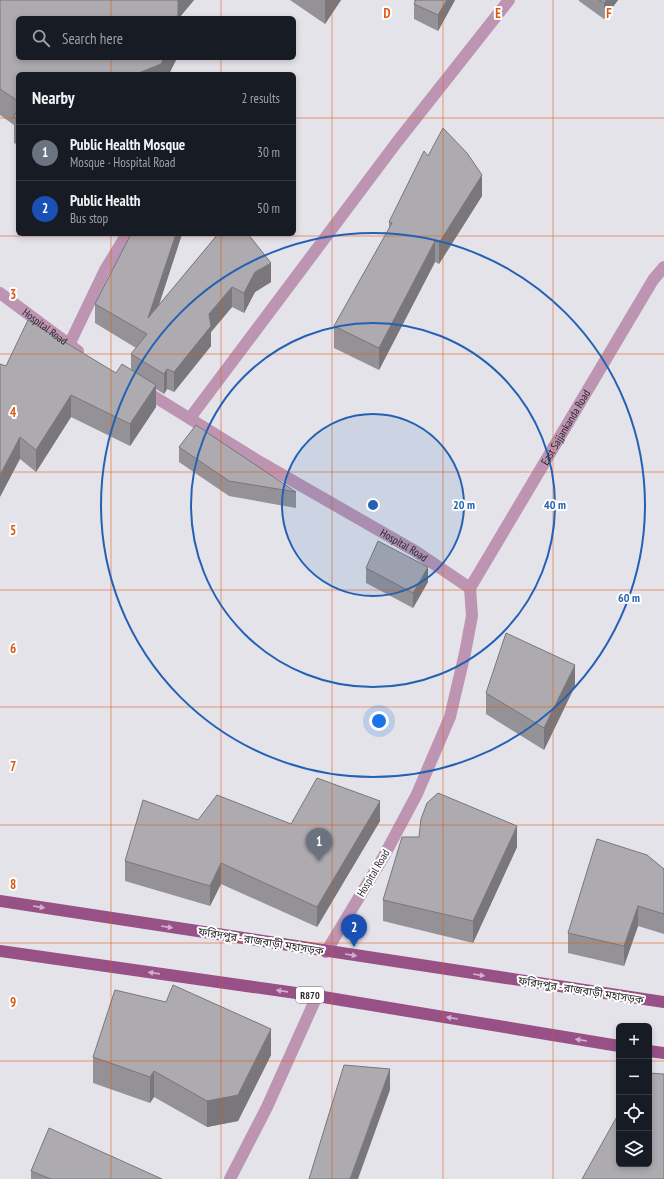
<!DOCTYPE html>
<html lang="en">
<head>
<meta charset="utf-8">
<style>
	body { margin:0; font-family:"PT Sans Narrow","Noto Sans Bengali",sans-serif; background:#20242c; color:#f1f3f6 }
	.controls { position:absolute; right:12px; bottom:12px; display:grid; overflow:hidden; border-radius:6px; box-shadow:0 2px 6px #0003 }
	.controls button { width:36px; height:36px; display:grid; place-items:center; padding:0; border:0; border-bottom:1px solid #363941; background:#171b24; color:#f1f3f6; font:20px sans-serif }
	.you { position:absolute; left:379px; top:721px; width:14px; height:14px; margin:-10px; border:3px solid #fff; border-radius:50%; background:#1a73e8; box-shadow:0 0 0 6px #1a73e833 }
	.badge { display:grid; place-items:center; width:26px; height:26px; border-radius:50%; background:#ea580c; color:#fff; font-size:13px; font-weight:700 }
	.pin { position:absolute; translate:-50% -33px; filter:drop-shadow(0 1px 2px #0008) }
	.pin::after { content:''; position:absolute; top:21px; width:14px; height:12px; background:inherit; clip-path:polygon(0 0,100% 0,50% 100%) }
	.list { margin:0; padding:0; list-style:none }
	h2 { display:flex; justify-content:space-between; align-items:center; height:52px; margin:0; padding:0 16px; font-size:17px }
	h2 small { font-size:13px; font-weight:400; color:#9ea1a6 }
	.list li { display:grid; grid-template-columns:26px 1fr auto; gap:12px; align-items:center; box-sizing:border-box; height:56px; padding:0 16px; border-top:1px solid #363941 }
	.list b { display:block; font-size:15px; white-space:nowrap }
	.list p { margin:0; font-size:13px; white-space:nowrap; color:#9ea1a6 }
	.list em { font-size:13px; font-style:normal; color:#9ea1a6 }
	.icon { flex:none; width:22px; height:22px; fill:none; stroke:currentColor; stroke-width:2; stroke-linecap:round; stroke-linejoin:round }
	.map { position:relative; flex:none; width:664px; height:1179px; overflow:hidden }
	.search { position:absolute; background:#171b24; box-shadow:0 2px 6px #0003; left:16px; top:16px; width:280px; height:44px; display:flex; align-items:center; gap:10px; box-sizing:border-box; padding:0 14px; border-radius:6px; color:#9ea1a6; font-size:15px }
	.panel { position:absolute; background:#171b24; box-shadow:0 2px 6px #0003; left:16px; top:72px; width:280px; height:164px; border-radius:6px }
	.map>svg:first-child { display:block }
</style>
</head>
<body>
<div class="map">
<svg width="664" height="1179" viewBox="0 0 664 1179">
	<rect width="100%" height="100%" fill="#e4e3ea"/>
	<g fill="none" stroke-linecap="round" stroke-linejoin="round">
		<g stroke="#bd95b2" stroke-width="12">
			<path id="s1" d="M0 293 78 351"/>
			<path d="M69 345 105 270 127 234"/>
			<path id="s2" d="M142 389 260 462 415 551 470 588 472 616 465 653 450 717 417 794 384 856 326 952"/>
			<path d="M190 418 397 142 509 0"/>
			<path id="s3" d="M470 588 653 280 664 267"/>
			<path d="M230 1179 267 1107 317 996"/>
		</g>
		<path stroke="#975187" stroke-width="12" d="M0 901 664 1002
			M0 951 317 996 619 1046
			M649 1051 664 1053"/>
	</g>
	<path fill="#959297" d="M0 0H194L179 18H18V58H177L169 74H18V145L14 143V125L0 115Z
		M290 0H341L325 24Z
		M413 0H455L438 31 414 19V4L415 1Z
		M579 0H618L604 19 579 1Z
		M428 156 482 196 439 264 435 262 379 370 334 348V326L389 229V222Z
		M131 234H182L159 305 218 234 271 282 255 292 244 313 232 307 211 332V346L174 392 167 389 164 394 156 389V407L130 446 71 417 36 472 20 459 6 366 116 373 131 370V354L136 348 95 323V304Z
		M179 447 296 492V508L229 496 179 462Z
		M366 568 428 582 413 608 366 583Z
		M575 686 544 750 486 714V693Z
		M198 820 291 824 380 821 317 927 221 884 210 906 125 881V861Z
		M419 837 517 847 473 943 383 921V900Z
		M664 869V934L638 926 624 966 568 953V933Z
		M271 1055 238 1121 207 1127 154 1097 150 1103 93 1083V1057Z
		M31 1171 162 1179H31Z"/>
	<path fill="#79777b" d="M178 0H194L179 18H178Z
		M325 0H341L325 24Z
		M447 0H455L438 31V15Z
		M607 0H618L604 19V3Z
		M164 58H177L169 74H136Z
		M482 175V196L439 264V243Z
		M176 234H182L148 338V318Z
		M435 241V262L379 370V348Z
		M271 263V282L255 292 244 313V293L255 272Z
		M232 287V307L211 332V346L174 392V372L209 314Z
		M167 369V389L164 394V374Z
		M156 385V407L130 446V424Z
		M71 395V417L36 472V450Z
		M20 437V459L0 497V475Z
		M428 567V582L413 608V593Z
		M575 665V686L544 750V728Z
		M380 801V821L317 927V907Z
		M517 826V847L473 943V921Z
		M221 863V884L210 906V886Z
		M638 906V926L624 966V946Z
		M271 1029V1055L238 1121 207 1127V1101Z
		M390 1069V1090L358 1179H350Z
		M154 1071V1097L150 1103V1077Z"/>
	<path fill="#adaab0" stroke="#79777b" d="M0 0H178V18H18V58H164L161 64 136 74H18V101L0 89Z
		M416 0H447L438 15 414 4Z
		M599 0H607L604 3Z
		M18 108V119L14 117Z
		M443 128 467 153 482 175 439 243 435 241 379 348 334 326 392 223 389 222 424 151 428 156Z
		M131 234H176L148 318 218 234H248L271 263 255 272 244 293 232 287 209 314 211 326 174 372 167 369 164 374 131 354 147 334 95 304Z
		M28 320 116 373 122 364 156 385 130 424 71 395 36 450 20 437 0 475V364L6 366Z
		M196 425 296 492 229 481 179 447Z
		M378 541 428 567 413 593 366 568Z
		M506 633 575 665 544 728 486 693Z
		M317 778 380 801 317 907 221 863 210 886 125 861 143 800 198 820 217 795 291 824Z
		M438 793 517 826 473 921 383 900 402 837H419L421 819 427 803Z
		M597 839 647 855 664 869V914L638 906 624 946 568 933Z
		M173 985 271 1029 238 1095 207 1101 154 1071 150 1077 93 1057 115 990 166 1002Z
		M344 1065 390 1069 350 1179H309Z
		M649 1073 664 1074V1179H582L619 1113V1164H649Z
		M49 1128 162 1179H51L31 1171Z"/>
	<defs><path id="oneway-solid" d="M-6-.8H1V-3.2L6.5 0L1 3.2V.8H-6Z"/></defs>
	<g fill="#d0b1c9">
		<use href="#oneway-solid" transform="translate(39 907) rotate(9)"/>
		<use href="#oneway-solid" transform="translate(167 927) rotate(9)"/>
		<use href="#oneway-solid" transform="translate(351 955) rotate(9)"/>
		<use href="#oneway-solid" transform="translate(154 973) rotate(-172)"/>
		<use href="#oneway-solid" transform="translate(479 975) rotate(9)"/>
		<use href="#oneway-solid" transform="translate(282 991) rotate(-172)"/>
		<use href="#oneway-solid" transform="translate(452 1018) rotate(-171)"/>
		<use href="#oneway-solid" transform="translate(581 1040) rotate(-171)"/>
	</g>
	<path fill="none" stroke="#de570e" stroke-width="1" stroke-opacity="0.55" d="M111 0V18M221 0V18M332 0V1179M443 0V1179M553 0V1179M111 58V74M221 58V74M0 118H18M294 118H664M111 234V1179M221 234V1179M0 236H664M0 354H664M0 472H664M0 590H664M0 707H664M0 825H664M0 943H664M0 1061H619M649 1061H664"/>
	<circle cx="373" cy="505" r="91" fill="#2461b3" fill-opacity=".12"/>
	<g fill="none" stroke="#2461b3" stroke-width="2">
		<circle cx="373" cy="505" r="91"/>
		<circle cx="373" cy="505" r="182"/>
		<circle cx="373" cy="505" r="272"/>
	</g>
	<g text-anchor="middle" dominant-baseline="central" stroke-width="4" stroke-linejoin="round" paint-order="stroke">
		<rect fill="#fff" stroke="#69686b" stroke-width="1" x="296" y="987" width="28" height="16" rx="3"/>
		<g font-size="10" font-weight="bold" fill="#29282b">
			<text x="310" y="995">R870</text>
		</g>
		<g font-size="11" fill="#29282b" stroke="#fff">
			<text stroke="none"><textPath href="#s1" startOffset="56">Hospital Road</textPath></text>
			<text stroke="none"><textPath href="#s3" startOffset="187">East Sajjankanda Road</textPath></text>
			<text stroke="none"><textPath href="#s2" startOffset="305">Hospital Road</textPath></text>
			<text transform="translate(373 873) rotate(-59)">Hospital Road</text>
			<text transform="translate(261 941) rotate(9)">ফরিদপুর - রাজবাড়ী মহাসড়ক</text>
			<text transform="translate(581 990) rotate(9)">ফরিদপুর - রাজবাড়ী মহাসড়ক</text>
		</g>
	</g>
	<g font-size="13" text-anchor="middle" font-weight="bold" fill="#de570e" stroke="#fff" stroke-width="4" stroke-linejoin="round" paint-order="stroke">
		<text x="387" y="18">D</text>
		<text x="498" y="18">E</text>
		<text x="609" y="18">F</text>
		<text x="13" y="299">3</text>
		<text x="13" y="417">4</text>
		<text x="13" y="535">5</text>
		<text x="13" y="653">6</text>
		<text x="13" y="771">7</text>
		<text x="13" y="889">8</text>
		<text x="13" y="1007">9</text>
	</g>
	<circle cx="373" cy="505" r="6" fill="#2461b3" stroke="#fff" stroke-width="2"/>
	<g font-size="12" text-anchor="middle" font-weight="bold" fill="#2461b3" stroke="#fff" stroke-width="4" stroke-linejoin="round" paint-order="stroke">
		<text x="464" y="509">20 m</text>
		<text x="555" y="509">40 m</text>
		<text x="629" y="602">60 m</text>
	</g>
</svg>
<div class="controls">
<button>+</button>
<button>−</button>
<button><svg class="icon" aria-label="locate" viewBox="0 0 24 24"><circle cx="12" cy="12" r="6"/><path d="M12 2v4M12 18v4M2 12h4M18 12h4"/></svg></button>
<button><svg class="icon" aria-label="layers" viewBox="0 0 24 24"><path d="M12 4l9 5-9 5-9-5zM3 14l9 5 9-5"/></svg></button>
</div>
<div class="you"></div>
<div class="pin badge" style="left:319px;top:861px;background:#6b7280">1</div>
<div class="pin badge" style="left:354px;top:947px;background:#1a4fb4">2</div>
<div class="search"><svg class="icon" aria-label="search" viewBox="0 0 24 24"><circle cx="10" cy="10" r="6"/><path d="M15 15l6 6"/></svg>Search here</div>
<section class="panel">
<h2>Nearby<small>2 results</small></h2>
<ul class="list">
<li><span class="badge" style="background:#6b7280">1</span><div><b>Public Health Mosque</b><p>Mosque · Hospital Road</p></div><em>30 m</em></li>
<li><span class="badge" style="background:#1a4fb4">2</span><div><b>Public Health</b><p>Bus stop</p></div><em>50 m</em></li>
</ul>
</section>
</div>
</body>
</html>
